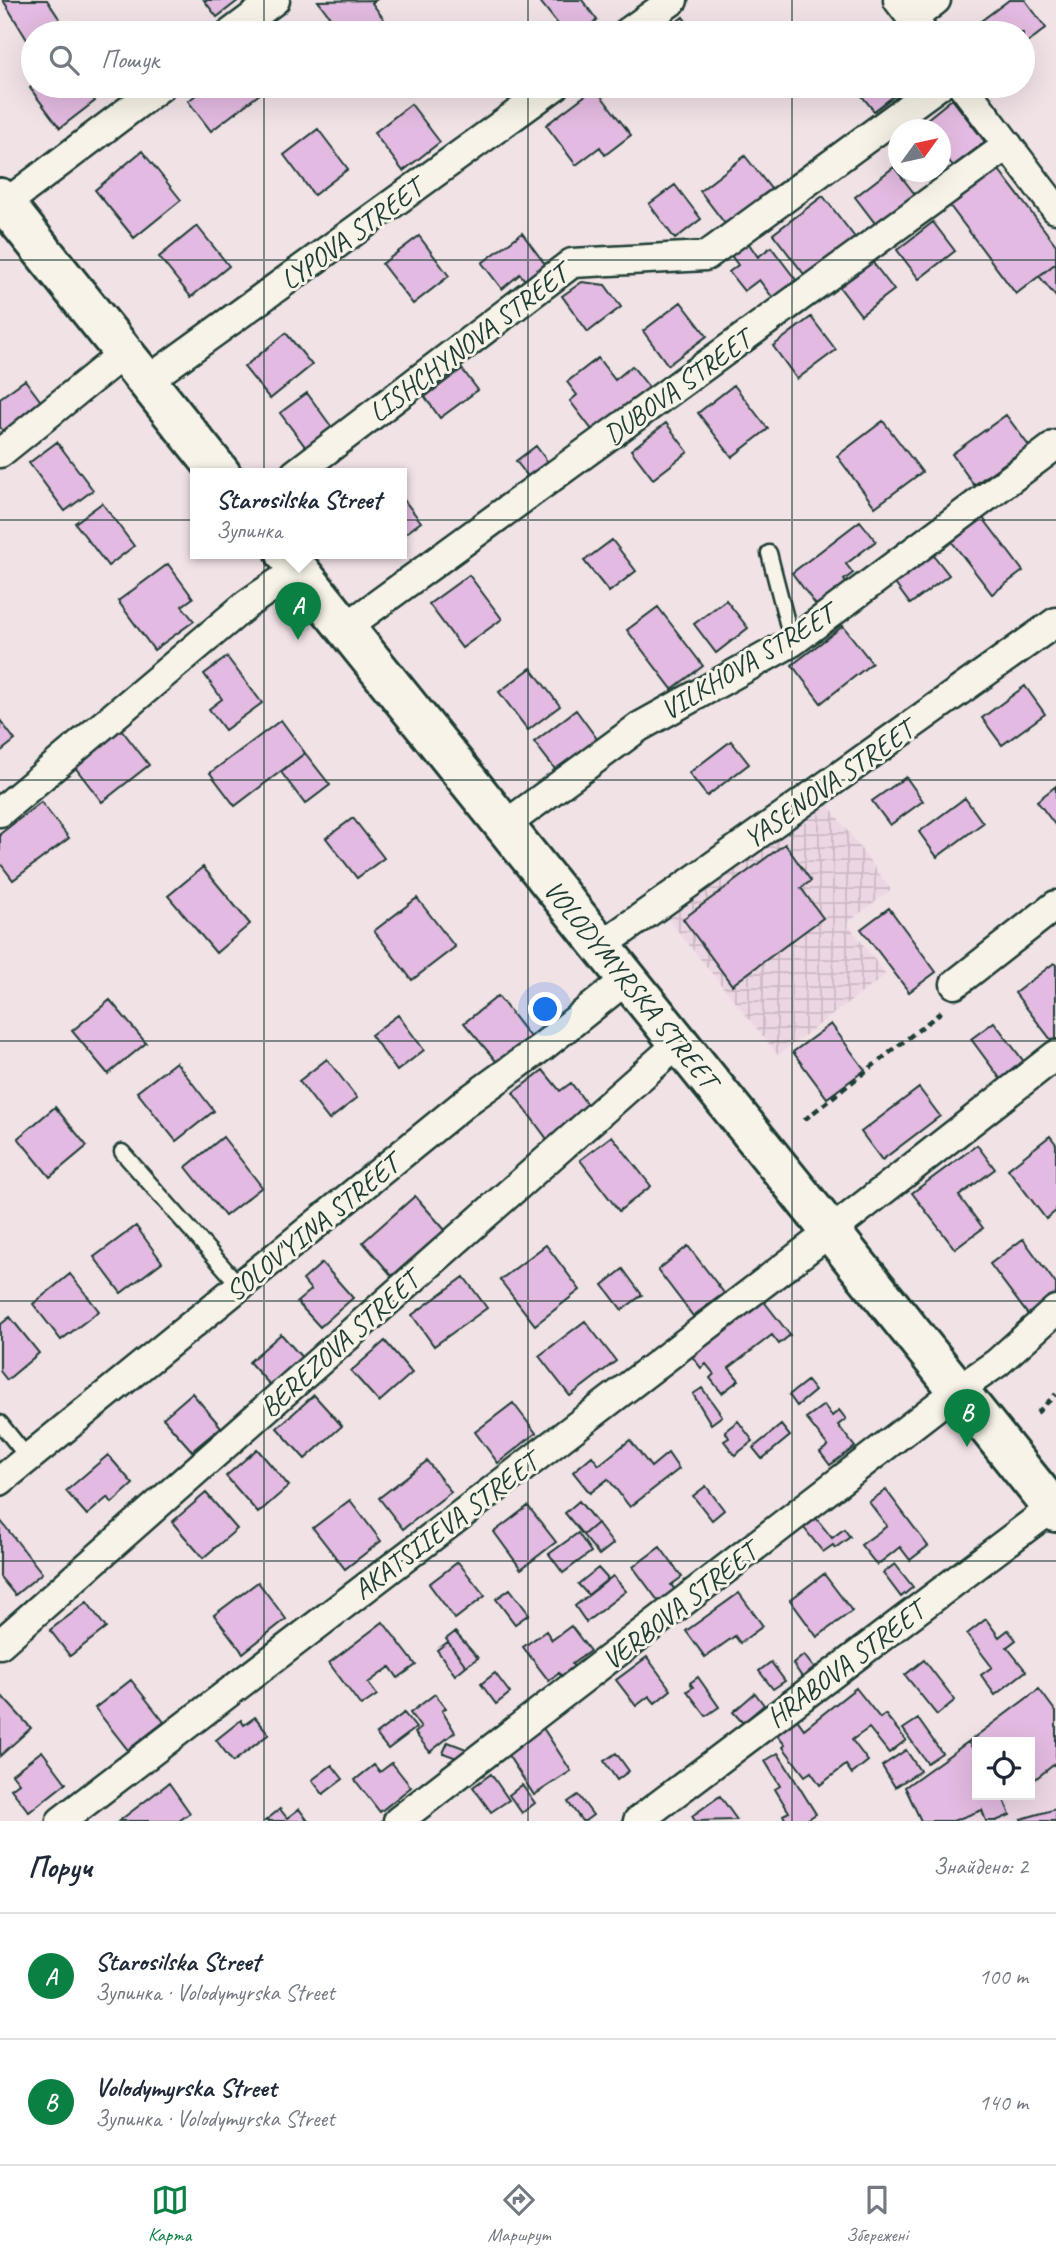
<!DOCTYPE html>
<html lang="uk">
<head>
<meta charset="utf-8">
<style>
	body { margin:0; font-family:Caveat,sans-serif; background:#f2f2f3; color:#1f2937 }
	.controls { position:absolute; right:21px; bottom:21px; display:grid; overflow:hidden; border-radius:0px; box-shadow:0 7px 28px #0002 }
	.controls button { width:63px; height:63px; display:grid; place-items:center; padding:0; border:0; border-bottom:2px solid #e0e1e3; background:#fff; color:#1f2937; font:35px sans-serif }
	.compass { position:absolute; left:888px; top:119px; width:63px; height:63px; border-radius:50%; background:#fff; box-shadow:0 7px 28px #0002; rotate:57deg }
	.you { position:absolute; left:546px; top:1010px; width:24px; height:24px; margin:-18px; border:5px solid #fff; border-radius:50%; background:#1a73e8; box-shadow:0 0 0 10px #1a73e833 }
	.badge { display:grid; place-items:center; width:46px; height:46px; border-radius:50%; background:#0b8043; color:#fff; font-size:23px; font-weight:700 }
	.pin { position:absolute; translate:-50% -58px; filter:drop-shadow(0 2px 4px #0008) }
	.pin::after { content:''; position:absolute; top:37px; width:24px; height:21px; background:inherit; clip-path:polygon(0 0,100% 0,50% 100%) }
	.popup { position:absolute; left:190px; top:468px; width:217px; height:91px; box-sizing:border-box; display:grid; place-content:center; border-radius:0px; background:#fff; filter:drop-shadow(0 2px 5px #0005); font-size:23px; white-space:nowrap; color:#747a83 }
	.popup b { font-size:26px; color:#1f2937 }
	.popup::after { content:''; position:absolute; left:50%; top:100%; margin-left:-14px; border:14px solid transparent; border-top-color:#fff }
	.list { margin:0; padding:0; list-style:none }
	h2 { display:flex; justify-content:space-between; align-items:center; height:91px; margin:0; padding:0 28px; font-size:30px }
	h2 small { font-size:23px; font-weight:400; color:#747a83 }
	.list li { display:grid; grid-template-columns:46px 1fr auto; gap:21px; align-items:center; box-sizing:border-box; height:126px; padding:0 28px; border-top:2px solid #e0e1e3 }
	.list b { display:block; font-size:26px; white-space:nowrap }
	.list p { margin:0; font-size:23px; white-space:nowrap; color:#747a83 }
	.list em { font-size:23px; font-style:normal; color:#747a83 }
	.icon { flex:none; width:38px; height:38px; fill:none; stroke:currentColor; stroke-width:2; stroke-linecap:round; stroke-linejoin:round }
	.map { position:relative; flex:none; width:1056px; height:1821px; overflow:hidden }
	.search { position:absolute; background:#fff; box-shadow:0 7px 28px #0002; left:21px; right:21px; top:21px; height:77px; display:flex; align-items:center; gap:18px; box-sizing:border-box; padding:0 24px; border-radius:38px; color:#747a83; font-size:26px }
	.sheet { height:343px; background:#fff }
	nav { display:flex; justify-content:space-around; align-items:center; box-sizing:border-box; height:98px; border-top:2px solid #e0e1e3; background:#fff; font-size:19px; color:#747a83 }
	nav a { display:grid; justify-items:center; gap:4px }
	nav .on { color:#0b8043 }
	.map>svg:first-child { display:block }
</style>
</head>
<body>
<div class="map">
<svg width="1056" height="1821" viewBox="0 0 1056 1821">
	<defs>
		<pattern id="industrial-grid" width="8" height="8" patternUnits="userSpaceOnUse" patternTransform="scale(1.75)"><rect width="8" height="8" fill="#edd6e4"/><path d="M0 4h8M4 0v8" fill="none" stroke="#cbb9c4"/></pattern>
	</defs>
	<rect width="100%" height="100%" fill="#f1e2e6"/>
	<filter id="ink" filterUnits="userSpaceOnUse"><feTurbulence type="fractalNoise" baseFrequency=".0143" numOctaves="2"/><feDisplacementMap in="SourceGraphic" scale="14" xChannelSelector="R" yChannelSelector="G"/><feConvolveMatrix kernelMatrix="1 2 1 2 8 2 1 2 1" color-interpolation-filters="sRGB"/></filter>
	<g filter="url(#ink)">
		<path fill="#edd6e4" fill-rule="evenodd" d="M1039 1689 1056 1712V1821H921L905 1787ZM977 1742H1030V1795H977Z"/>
		<path fill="url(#industrial-grid)" d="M827 803 891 890 847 923 886 975 778 1055 668 919Z"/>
		<path fill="#e3bae1" stroke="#1f3d34" stroke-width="2" d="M3 0H47L62 23 45 33H33V41L29 43Z
			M204 0H239L217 17Z
			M376 0 372 3 394 33H342L318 1Z
			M539 0H582L597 20 579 33H565Z
			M1009 0H1025L1046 28 1023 46V33H978L973 27Z
			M683 17 695 33H662Z
			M33 85 83 86 95 101 60 128 30 88Z
			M208 86H256L261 93 211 131 188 101Z
			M854 86H907L874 111Z
			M595 88 631 135 605 155 600 147 576 165 546 125Z
			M952 99 985 142 953 166 940 150V130H925L921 124Z
			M411 104 440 142 403 171 374 133Z
			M318 129 348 169 314 195 284 155Z
			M142 151 181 200 134 238 95 190Z
			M745 156 772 190 726 225 700 191Z
			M996 166 1056 245V263L1016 294 947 202Z
			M894 167 920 201 881 231 855 197Z
			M675 185 701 219 675 239 649 204Z
			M823 196 857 240 807 278 773 234Z
			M933 222 955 251 919 279 897 250Z
			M197 226 229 266 191 297 159 257Z
			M522 233 547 267 527 283 520 274 502 289 482 263Z
			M419 236 449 276 413 304 382 264Z
			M747 241 758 257 771 247 796 280 773 298 759 280 744 291 729 272 738 265 730 254Z
			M870 259 894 290 861 315 837 284Z
			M1056 263V297L1039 276Z
			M582 282 605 285 621 307 588 332 562 296Z
			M681 302 707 336 668 365 643 331Z
			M811 317 836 350 797 379 773 346Z
			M286 333 312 365 270 399 244 367Z
			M598 358 615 380 632 366 652 391 596 435 570 401 577 395 567 382Z
			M462 369 478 390 440 418 425 397Z
			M25 380 48 411 10 440 0 427V398Z
			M734 385 768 429 732 457 698 413Z
			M307 393 336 433 310 453 280 413Z
			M1006 415 1029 446 974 485 952 454Z
			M883 421 922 472 875 507 837 456Z
			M666 423 688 452 653 479 631 450Z
			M57 442 93 490 65 511 29 463Z
			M536 446 553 469 534 484 516 461Z
			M401 496 421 522 401 537Z
			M102 503 134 546 108 566 75 523Z
			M983 518 1023 571 992 594 952 542Z
			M860 521 876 541 846 564 853 573 844 580 852 590 822 613 792 573Z
			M612 540 636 571 609 592 584 561Z
			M931 552 949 575 910 604 893 581Z
			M168 564 193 598 182 606 194 621 154 650 118 601Z
			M469 575 502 619 462 648 429 604Z
			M726 600 748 628 716 653 694 624Z
			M658 607 703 666 672 689 627 630Z
			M843 626 872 663 821 703 792 665Z
			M227 657 262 703 225 730 209 709 222 699 204 674Z
			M531 668 560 706 528 730 499 692Z
			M1025 686 1045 714 1002 745 982 718Z
			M576 710 603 747 562 778 534 742Z
			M0 720 15 740 0 752Z
			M281 720 305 753 235 806 210 773Z
			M121 729 149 765 102 802 74 766Z
			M731 741 749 764 707 796 689 773Z
			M305 753 330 785 305 804 281 772Z
			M906 777 923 801 890 825 872 801Z
			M1056 786V826L1037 801Z
			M965 798 983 823 937 857 919 832Z
			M41 802 69 838 13 880 0 863V834Z
			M353 818 384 858 357 878 326 838Z
			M785 844 811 881 801 888 823 918 732 985 683 919Z
			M203 867 250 924 216 953 168 896Z
			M417 898 455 947 412 980 374 931Z
			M889 908 936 972 909 992 861 929Z
			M1054 963 1056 965V1038L1052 1041 1015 993Z
			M498 996 533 1041 501 1067 464 1023Z
			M110 1000 146 1043 108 1074 72 1031Z
			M398 1015 424 1050 397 1071 371 1035Z
			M994 1022 1028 1067 1005 1085 971 1039Z
			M831 1024 865 1070 827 1098 793 1052Z
			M327 1059 357 1098 329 1120 299 1081Z
			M176 1062 214 1111 176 1141 137 1092Z
			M543 1070 560 1091 571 1083 595 1115 553 1147 513 1093Z
			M919 1088 940 1116 882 1160 861 1132Z
			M55 1107 87 1146 50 1177 18 1138Z
			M612 1136 651 1186 619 1211 580 1160Z
			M1050 1136 1056 1144V1211L1046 1219 1008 1169Z
			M223 1137 262 1187 225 1216 186 1167Z
			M977 1145 995 1169 959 1196 983 1228 955 1249 912 1193Z
			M415 1196 445 1230 392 1276 363 1242Z
			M136 1226 162 1262 121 1293 94 1257Z
			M1023 1239 1056 1284V1302L1032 1320 990 1264Z
			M546 1245 580 1290 535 1325 500 1280Z
			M688 1246 724 1293 693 1316 658 1270Z
			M322 1263 353 1298 320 1327 297 1302 311 1290 303 1280Z
			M623 1269 642 1295 622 1310 603 1285Z
			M70 1274 99 1311 61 1340 33 1304Z
			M464 1277 487 1308 434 1346 412 1315Z
			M762 1299 790 1335 779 1344 772 1335 729 1368 739 1380 722 1393 710 1378 714 1374 706 1364 701 1368 691 1355Z
			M10 1317 39 1353 7 1380 0 1371V1325Z
			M585 1321 616 1361 570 1396 539 1356Z
			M281 1334 305 1361 273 1388 249 1362Z
			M385 1341 412 1373 379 1402 351 1371Z
			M807 1381 815 1391 797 1406 789 1395Z
			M702 1388 722 1416 711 1424 693 1394Z
			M192 1393 221 1427 192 1451 163 1418Z
			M314 1395 342 1426 305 1459 277 1428Z
			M513 1403 536 1433 498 1463 475 1432Z
			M824 1405 832 1416 839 1410 846 1419 838 1425 855 1447 830 1465 820 1452 828 1446 806 1418Z
			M738 1421 753 1441 735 1455 724 1441 729 1438 725 1431Z
			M781 1425 790 1436 762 1459 753 1448Z
			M630 1440 651 1467 668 1453 679 1469 630 1507 608 1479 590 1493 573 1472 592 1456 599 1465Z
			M257 1449 289 1486 258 1513 226 1476Z
			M108 1455 133 1484 112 1503 108 1497 87 1515 66 1491Z
			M427 1461 451 1492 403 1529 379 1498Z
			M706 1486 724 1510 712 1520 693 1496Z
			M886 1490 928 1546 910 1560 900 1547 877 1565 861 1545 887 1526 869 1502Z
			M206 1493 237 1529 203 1558 172 1522Z
			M350 1500 381 1541 345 1569 313 1528Z
			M579 1501 597 1523 583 1535 565 1513Z
			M528 1506 556 1542 521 1569 494 1532Z
			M816 1518 832 1538 844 1529 850 1537 835 1548 833 1545 823 1552 804 1528Z
			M0 1520 42 1573 15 1595 0 1577Z
			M597 1523 613 1544 599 1555 583 1535Z
			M578 1533 591 1552 563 1573 549 1554Z
			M660 1547 682 1577 671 1585 678 1593 662 1606 633 1567Z
			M458 1562 485 1596 455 1619 429 1584Z
			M895 1564 913 1587 901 1597 883 1573Z
			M598 1568 608 1579 588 1595 578 1584Z
			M824 1574 852 1611 817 1637 790 1600Z
			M613 1576 626 1591 586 1622 575 1606Z
			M258 1582 286 1619 243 1653 214 1615Z
			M510 1589 529 1614 515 1624 496 1599Z
			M739 1593 763 1626 740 1643 735 1636 705 1657 686 1631Z
			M87 1602 106 1628 70 1656 50 1630Z
			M986 1619 999 1637 1008 1630 1016 1640 1007 1647 1026 1671 995 1695 981 1675 992 1667 967 1634Z
			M383 1622 416 1665 398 1678 390 1667 368 1683 377 1695 361 1706 329 1663Z
			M571 1626 590 1651 572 1664 576 1670 564 1679 559 1673 549 1681 523 1647 546 1631 552 1640Z
			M455 1632 478 1658 466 1666 446 1639Z
			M448 1642 466 1666 455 1675 437 1650Z
			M804 1655 817 1672 805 1681 793 1664Z
			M647 1657 671 1690 655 1703 649 1696 636 1706 616 1680Z
			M924 1660 955 1700 937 1715 905 1675Z
			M771 1662 785 1681 773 1689 759 1671Z
			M495 1673 510 1693 496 1704 481 1684Z
			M698 1677 719 1707 706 1716 687 1691 693 1687 690 1683Z
			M131 1680 164 1722 128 1750 95 1708Z
			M856 1688 880 1718 885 1714 906 1740 889 1753 869 1728 852 1740 868 1761 852 1774 846 1765 820 1785 811 1772 805 1776 783 1747 785 1745 776 1734 796 1718 804 1729Z
			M1039 1689 1056 1712V1763L1030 1783V1742H977V1754L968 1742Z
			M755 1693 764 1705 743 1723 733 1712Z
			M0 1694 31 1728 0 1756Z
			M435 1694 446 1708 442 1711 455 1732 430 1752 415 1733 421 1728 410 1713Z
			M404 1713 416 1728 388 1749 376 1734Z
			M255 1717 269 1734 233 1762 216 1740 241 1720 244 1725Z
			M918 1719 942 1753 927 1763 903 1729Z
			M543 1728 571 1771 534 1795 506 1752Z
			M448 1742 469 1750 465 1761 443 1753Z
			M968 1742 977 1754V1795H1008L1010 1797 1004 1800 1010 1815 996 1821H986L982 1810 953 1821H921L905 1787Z
			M906 1750 920 1771 895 1787 882 1766Z
			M42 1751 66 1783 29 1812 11 1789 19 1783 12 1774Z
			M616 1753 629 1771 617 1780 604 1761Z
			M778 1753 816 1814 805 1821H786L783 1815 789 1812 775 1789 780 1786 765 1761Z
			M392 1763 411 1787 380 1812 355 1780 374 1765 380 1772Z
			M332 1765 343 1779 323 1794 312 1780Z
			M491 1774 509 1800 491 1812 473 1787Z
			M169 1783 190 1813 179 1821H119Z
			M522 1785 535 1803 522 1813 509 1795Z
			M578 1795 593 1815 585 1821H582L568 1802Z
			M720 1796 737 1820 695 1821 692 1816Z
			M280 1809 287 1818 299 1809 308 1821H265Z
			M1056 1809V1821H1022L1021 1819Z"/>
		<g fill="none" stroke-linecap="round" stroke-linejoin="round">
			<defs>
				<path id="service" d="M769 553 792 642
					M122 1152 240 1286
					M0 1423 28 1458"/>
				<path id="minor" d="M898 0 923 33
					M912 19 936 0
					M231 33 275 0
					M627 33 673 0
					M963 86 1056 209
					M5 204 161 86
					M147 381 555 86
					M0 453 124 353
					M295 474 572 263 706 256 938 86
					M345 628 1008 145
					M0 812 247 604 298 569
					M504 826 639 727 792 642 1056 445
					M601 946 1056 622
					M955 984 1056 905
					M0 1481 466 1102 542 1047 627 979
					M0 1644 679 1043
					M61 1821 830 1232 1056 1055
					M398 1821 958 1390 997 1363 1056 1310
					M638 1821 1052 1508"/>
				<path id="primary" d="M0 198 221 474
					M286 554 1056 1512"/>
			</defs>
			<use href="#service" stroke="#1f3d34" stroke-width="19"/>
			<use href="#minor" stroke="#1f3d34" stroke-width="33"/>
			<use href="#primary" stroke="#1f3d34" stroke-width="44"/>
			<path stroke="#1f3d34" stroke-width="4.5" stroke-dasharray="7 5" stroke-linecap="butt" d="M804 1120 945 1009
				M1037 1413 1056 1394"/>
			<use href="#service" stroke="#f7f3e8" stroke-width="14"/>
			<use href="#minor" stroke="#f7f3e8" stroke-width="28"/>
			<use href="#primary" stroke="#f7f3e8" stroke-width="38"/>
		</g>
	</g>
	<path fill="none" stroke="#1f3d34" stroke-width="2" stroke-opacity="0.55" d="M264 0V33M528 0V33M792 0V33M264 86V1821M528 86V1821M792 86V1821M0 260H1056M0 520H1056M0 780H1056M0 1041H1056M0 1301H1056M0 1561H1056"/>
	<g text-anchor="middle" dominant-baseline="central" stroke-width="6" stroke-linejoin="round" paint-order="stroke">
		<g font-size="28" fill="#1f3d34" stroke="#f7f3e8">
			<text transform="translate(351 234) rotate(-36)">LYPOVA STREET</text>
			<text transform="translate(468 343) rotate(-37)">LISHCHYNOVA STREET</text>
			<text transform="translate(677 387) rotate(-36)">DUBOVA STREET</text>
			<text transform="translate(747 662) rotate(-31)">VILKHOVA STREET</text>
			<text transform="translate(828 784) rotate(-35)">YASENOVA STREET</text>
			<text transform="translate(631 984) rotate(51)">VOLODYMYRSKA STREET</text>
			<text transform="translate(312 1228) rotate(-39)">SOLOV'YINA STREET</text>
			<text transform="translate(339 1344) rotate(-42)">BEREZOVA STREET</text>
			<text transform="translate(445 1526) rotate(-37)">AKATSIIEVA STREET</text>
			<text transform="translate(679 1606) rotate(-38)">VERBOVA STREET</text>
			<text transform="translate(845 1664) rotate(-37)">HRABOVA STREET</text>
		</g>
	</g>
</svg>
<div class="controls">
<button><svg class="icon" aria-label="locate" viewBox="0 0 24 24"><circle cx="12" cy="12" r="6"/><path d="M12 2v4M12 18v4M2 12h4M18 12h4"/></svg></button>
</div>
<svg class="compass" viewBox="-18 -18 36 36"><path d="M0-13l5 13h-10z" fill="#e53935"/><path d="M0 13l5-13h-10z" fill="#747a83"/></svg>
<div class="you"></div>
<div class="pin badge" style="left:298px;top:640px">A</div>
<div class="popup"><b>Starosilska Street</b>Зупинка</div>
<div class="pin badge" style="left:967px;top:1447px">B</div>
<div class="search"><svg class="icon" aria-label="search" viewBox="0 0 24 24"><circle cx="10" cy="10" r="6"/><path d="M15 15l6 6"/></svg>Пошук</div>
</div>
<section class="sheet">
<h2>Поруч<small>Знайдено: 2</small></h2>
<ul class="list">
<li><span class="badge">A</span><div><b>Starosilska Street</b><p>Зупинка · Volodymyrska Street</p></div><em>100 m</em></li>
<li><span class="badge">B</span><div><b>Volodymyrska Street</b><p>Зупинка · Volodymyrska Street</p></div><em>140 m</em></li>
</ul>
</section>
<nav>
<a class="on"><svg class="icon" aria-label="map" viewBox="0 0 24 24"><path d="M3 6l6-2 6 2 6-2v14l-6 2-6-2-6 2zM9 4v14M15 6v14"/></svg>Карта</a>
<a><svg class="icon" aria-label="directions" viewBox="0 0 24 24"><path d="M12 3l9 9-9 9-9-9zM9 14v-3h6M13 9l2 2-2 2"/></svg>Маршрут</a>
<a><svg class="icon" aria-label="saved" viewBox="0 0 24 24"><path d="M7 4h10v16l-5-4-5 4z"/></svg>Збережені</a>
</nav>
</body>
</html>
